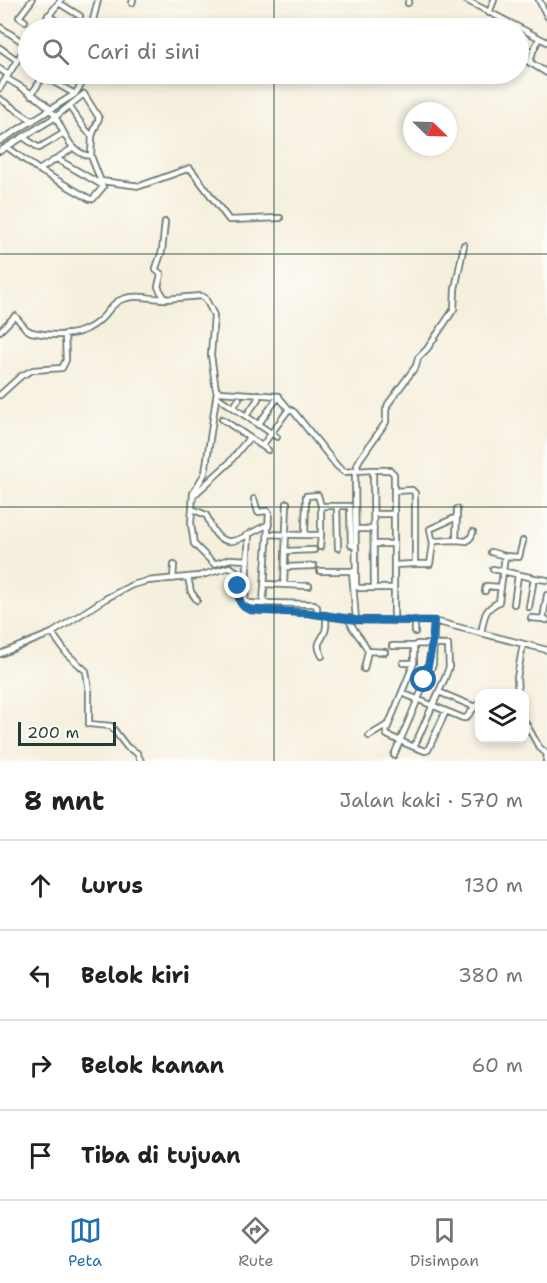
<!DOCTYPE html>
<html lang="id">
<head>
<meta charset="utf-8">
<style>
	body { margin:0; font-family:"Shantell Sans",sans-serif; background:#f2f2f2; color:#202124 }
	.controls { position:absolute; right:18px; bottom:18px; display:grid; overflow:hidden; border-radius:12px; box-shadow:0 3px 9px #0003 }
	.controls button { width:54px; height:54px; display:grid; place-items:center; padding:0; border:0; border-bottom:2px solid #e0e0e0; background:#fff; color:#202124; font:30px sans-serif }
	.compass { position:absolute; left:403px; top:102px; width:54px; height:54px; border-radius:50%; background:#fff; box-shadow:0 3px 9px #0003; rotate:113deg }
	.scale { position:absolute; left:18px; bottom:15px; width:98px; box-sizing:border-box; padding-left:6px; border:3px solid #1f3d34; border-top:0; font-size:16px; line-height:21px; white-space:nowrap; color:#1f3d34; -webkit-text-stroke:4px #fdfcf7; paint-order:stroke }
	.stop { position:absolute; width:18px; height:18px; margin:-14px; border:4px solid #1f6fb2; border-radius:50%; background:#fff }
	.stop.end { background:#1f6fb2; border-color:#fff; box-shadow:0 2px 6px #0008 }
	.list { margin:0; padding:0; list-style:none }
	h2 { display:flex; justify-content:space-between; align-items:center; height:78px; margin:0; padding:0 24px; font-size:26px }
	h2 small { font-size:20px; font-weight:400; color:#757577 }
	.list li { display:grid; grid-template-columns:39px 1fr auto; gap:18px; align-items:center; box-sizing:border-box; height:90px; padding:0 24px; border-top:2px solid #e0e0e0 }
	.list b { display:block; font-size:22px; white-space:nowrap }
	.list em { font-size:20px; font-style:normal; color:#757577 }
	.icon { flex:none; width:33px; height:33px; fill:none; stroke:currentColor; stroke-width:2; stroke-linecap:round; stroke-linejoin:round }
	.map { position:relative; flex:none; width:547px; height:761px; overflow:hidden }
	.search { position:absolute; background:#fff; box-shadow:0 3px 9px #0003; left:18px; right:18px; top:18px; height:66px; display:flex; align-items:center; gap:15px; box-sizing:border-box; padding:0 21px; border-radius:33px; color:#757577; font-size:22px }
	.sheet { height:438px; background:#fff }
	nav { display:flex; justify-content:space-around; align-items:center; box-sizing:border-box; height:84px; border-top:2px solid #e0e0e0; background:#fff; font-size:16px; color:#757577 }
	nav a { display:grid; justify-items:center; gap:3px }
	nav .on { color:#1f6fb2 }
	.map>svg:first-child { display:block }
</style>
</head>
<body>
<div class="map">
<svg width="547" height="761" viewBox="0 0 547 761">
	<rect width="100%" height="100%" fill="#fdfcf7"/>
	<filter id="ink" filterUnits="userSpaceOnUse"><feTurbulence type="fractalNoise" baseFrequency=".0167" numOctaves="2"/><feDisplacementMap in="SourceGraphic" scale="12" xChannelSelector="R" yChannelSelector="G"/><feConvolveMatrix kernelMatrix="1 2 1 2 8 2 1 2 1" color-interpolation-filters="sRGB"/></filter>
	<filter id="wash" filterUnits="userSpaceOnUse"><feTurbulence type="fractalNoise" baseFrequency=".008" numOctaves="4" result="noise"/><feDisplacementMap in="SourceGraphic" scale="24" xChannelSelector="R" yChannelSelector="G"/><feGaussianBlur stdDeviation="1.35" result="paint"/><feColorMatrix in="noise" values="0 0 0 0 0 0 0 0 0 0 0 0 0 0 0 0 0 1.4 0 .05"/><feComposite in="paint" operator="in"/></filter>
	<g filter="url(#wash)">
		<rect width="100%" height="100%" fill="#f5efdd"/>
	</g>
	<g filter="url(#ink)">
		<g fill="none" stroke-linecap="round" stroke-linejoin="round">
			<defs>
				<path id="minor" d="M466 0 547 42
					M539 0 547 16
					M59 3 80 16
					M132 3 133 0
					M408 3 409 0
					M489 13 494 0
					M48 15 66 28
					M25 21 19 17 32 0
					M0 27 27 45
					M39 28 61 0
					M91 28 98 0
					M0 48 17 60
					M518 55 547 73
					M530 63 533 51 539 39
					M0 69 8 75
					M43 76 75 94
					M6 78C20 87 38 96 49 108 63 123 66 154 91 156
					M0 88 28 43
					M31 95 45 74
					M0 99 33 121
					M69 106 85 129 92 136
					M23 137 39 148 64 133
					M0 141 75 94 83 82V74
					M0 151 54 118 84 94 99 118 92 136 91 156 103 187 93 199H90L39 170 7 147
					M57 159 102 185
					M39 170 73 148
					M101 181 140 186 190 168 229 220 280 218
					M165 222 162 251 156 268V270L161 274 158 287 165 299 201 296 205 298 214 315 211 355 216 390 220 392 278 396 288 408 294 412 337 466 344 472 355 471
					M0 331 15 316 26 329 31 332C55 337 84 337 102 318 109 311 113 302 123 299 138 294 150 299 165 299
					M217 391 205 473 193 493 191 524 194 544 214 564 230 559 248 560
					M0 395 21 376 33 370 62 368 66 360 65 334
					M219 398 277 437
					M233 407 239 399
					M246 416 258 399V394
					M222 419 268 450
					M258 425 279 396
					M262 446 289 409
					M373 470 355 471 356 586 359 588H374
					M358 471 357 465 360 459 386 422V410L388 404 416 366 418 358 427 349 454 309 455 289 464 245
					M394 491 412 490 415 493V564H430L433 544 435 541 456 540 457 509
					M193 496 228 464 249 438
					M254 499 258 512 267 511 269 513 263 603 314 604 317 607V614
					M321 506H350L351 545 356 547
					M337 506 338 548
					M192 509 206 515C209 519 209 523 212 528 221 546 235 543 249 534
					M374 514H394
					M356 529H374
					M268 534C286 535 303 535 321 535V506L318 495 306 496 305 535
					M456 540 467 541 471 537 473 532
					M374 544H394
					M433 544 430 529 457 517
					M320 547 321 535
					M286 551 314 550
					M491 552 505 556
					M394 565 415 564
					M285 567 314 566
					M493 569 534 578
					M320 571H352L356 620
					M188 577 191 592 197 600
					M173 579 174 565
					M265 584 309 586
					M284 584 287 503
					M485 591 486 586 500 587
					M547 595 543 619 547 620
					M263 604 249 603 245 601 249 534 269 524
					M514 604 518 575
					M529 607 534 578 547 580
					M349 618C350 629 363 638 368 651L385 652
					M531 618 543 619
					M394 620V474L390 470H373L374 588H394
					M415 632V620
					M52 633 67 654 86 671 89 692V724L111 726 127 747 137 753 141 761
					M481 633C485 616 483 610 499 602L505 556 519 557 523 541
					M392 646H414V663L386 731 387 735 400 741 433 664 434 621
					M0 654 52 633 105 599 132 585 147 581 199 576 230 567 236 571C240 586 233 605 251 610L308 613 356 620 434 621 547 650
					M322 656C314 640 322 643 325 631 327 627 326 620 326 615
					M403 663H414
					M364 669 368 651
					M425 676 430 663 431 649
					M439 692 475 707 480 703
					M402 693 463 718H466L475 707
					M518 694 517 678 523 644
					M524 720 539 747 547 754 546 761
					M369 736 389 724
					M414 747 425 751 428 750 446 711
					M394 755 400 741 414 747 445 678 449 667 448 645 417 644 414 646"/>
			</defs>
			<use href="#minor" stroke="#6a7b6f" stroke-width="8"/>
			<use href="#minor" stroke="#fff" stroke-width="4.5"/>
		</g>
	</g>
	<g fill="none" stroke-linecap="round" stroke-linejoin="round" filter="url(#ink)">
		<path stroke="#1f6fb2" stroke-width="8" d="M238 586C239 598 238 606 251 610L308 613 356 620 434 621C433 641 431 660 424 680"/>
	</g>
	<path fill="none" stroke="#1f3d34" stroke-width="1.5" stroke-opacity="0.55" d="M274 0V28M274 74V761M0 254H547M0 507H547"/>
</svg>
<div class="controls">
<button><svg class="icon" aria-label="layers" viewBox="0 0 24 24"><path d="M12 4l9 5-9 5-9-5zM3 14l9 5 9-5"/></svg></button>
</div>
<svg class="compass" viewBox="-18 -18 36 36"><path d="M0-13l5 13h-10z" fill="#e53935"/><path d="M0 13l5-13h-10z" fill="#757577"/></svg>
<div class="scale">200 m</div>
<div class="stop" style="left:424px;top:680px"></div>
<div class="stop end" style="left:238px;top:586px"></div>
<div class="search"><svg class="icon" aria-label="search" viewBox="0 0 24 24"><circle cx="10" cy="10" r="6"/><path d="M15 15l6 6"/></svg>Cari di sini</div>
</div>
<section class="sheet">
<h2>8 mnt<small>Jalan kaki · 570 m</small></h2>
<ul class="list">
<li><svg class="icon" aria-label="ahead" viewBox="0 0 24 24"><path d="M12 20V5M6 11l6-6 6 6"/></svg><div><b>Lurus</b></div><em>130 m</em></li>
<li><svg class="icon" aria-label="left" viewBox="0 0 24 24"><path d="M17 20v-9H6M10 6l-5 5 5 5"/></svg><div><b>Belok kiri</b></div><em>380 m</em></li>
<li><svg class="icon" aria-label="right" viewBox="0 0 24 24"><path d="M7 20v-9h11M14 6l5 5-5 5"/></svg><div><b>Belok kanan</b></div><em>60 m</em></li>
<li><svg class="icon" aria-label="arrive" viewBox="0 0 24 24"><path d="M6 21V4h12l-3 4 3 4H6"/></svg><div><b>Tiba di tujuan</b></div></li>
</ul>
</section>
<nav>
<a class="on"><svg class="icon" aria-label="map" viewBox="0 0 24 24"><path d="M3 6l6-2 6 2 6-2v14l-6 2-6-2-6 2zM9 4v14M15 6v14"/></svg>Peta</a>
<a><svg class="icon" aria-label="directions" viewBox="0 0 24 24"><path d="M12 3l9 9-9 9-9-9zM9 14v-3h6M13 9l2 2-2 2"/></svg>Rute</a>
<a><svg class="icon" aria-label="saved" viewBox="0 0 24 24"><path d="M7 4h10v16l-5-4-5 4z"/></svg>Disimpan</a>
</nav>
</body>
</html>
